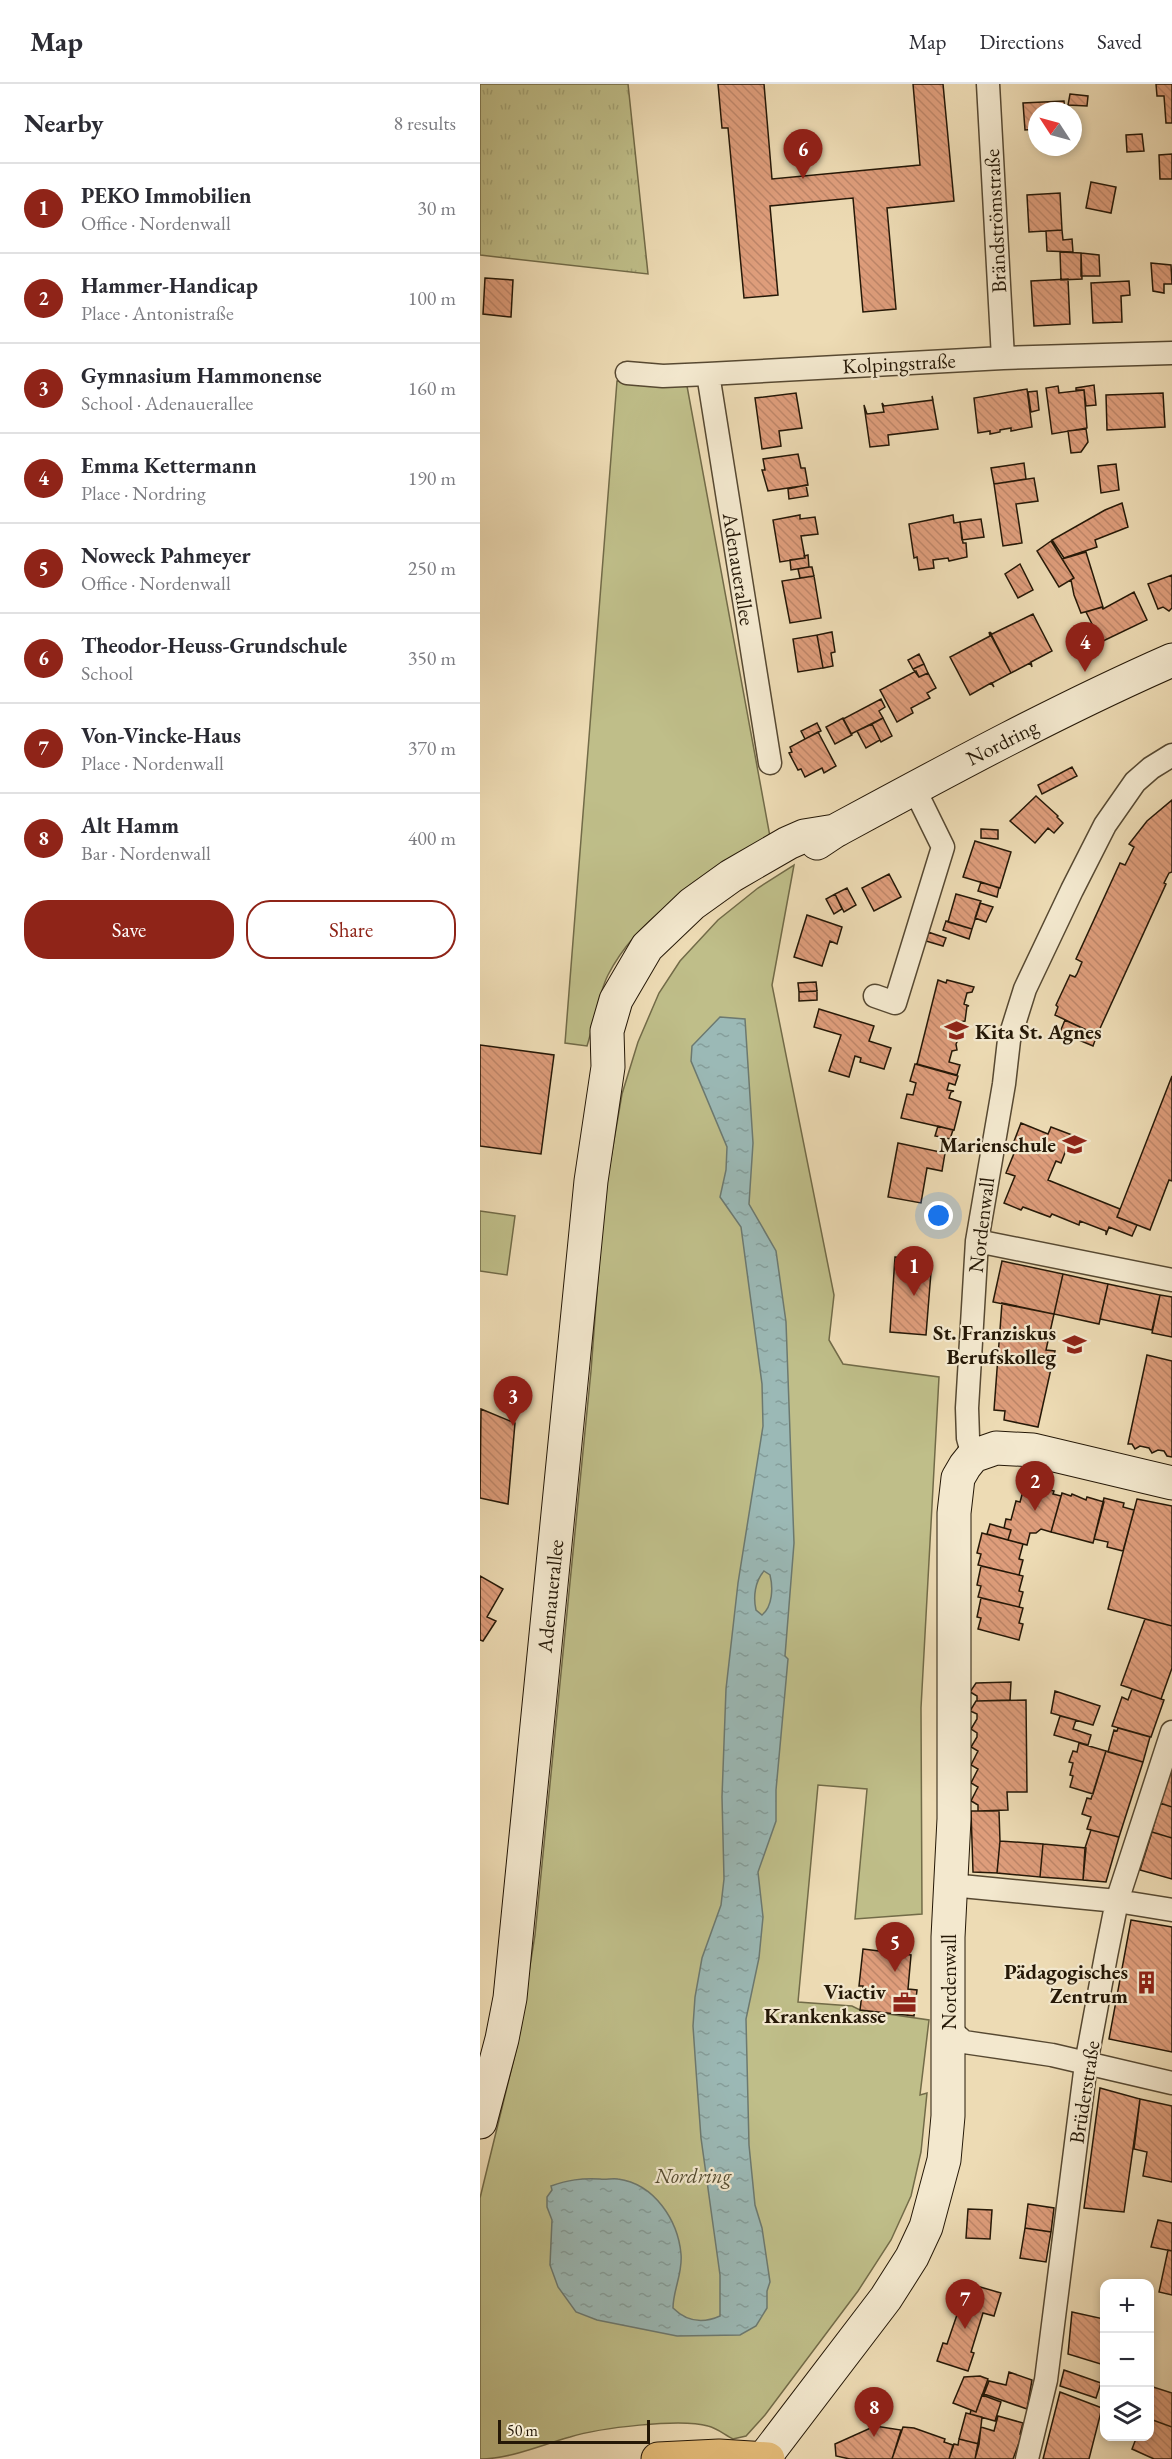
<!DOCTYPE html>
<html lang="en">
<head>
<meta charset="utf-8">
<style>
	body { margin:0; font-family:"EB Garamond",serif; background:#f7f7f7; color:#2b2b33 }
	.controls { position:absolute; right:18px; bottom:18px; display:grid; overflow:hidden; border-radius:12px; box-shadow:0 3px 9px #0003 }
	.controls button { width:54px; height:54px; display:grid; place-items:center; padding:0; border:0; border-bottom:2px solid #e1e1e2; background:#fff; color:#2b2b33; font:30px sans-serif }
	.compass { position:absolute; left:548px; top:18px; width:54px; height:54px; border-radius:50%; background:#fff; box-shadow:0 3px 9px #0003; rotate:306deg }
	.scale { position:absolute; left:18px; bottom:15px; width:152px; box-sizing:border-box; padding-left:6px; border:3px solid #251807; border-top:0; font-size:16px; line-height:21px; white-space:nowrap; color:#251807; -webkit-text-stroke:4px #f3e8ce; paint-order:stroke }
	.you { position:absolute; left:459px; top:1132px; width:21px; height:21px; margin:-15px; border:4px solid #fff; border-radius:50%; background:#1a73e8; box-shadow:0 0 0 9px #1a73e833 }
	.badge { display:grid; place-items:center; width:39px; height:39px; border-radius:50%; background:#8f2418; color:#fff; font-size:20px; font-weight:700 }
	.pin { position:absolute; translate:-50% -50px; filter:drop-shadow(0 2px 3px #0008) }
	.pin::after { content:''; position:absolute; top:32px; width:21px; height:18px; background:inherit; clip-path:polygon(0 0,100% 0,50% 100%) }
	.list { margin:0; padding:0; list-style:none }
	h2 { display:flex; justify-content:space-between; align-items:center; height:78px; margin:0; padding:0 24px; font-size:26px }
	h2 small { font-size:20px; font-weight:400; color:#7c7c81 }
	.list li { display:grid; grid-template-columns:39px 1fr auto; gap:18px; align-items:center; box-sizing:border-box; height:90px; padding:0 24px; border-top:2px solid #e1e1e2 }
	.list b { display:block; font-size:22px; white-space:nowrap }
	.list p { margin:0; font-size:20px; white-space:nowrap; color:#7c7c81 }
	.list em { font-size:20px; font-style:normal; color:#7c7c81 }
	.actions { display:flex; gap:12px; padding:18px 24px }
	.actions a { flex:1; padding:14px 0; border:2px solid #8f2418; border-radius:24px; text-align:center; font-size:21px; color:#8f2418 }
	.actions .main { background:#8f2418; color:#fff }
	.icon { flex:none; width:33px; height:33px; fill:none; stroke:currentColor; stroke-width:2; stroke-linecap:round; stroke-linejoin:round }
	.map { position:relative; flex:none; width:692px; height:2375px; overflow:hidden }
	header { display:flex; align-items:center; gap:36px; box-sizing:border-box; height:84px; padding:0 30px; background:#fff; border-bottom:2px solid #e1e1e2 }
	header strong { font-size:28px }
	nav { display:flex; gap:33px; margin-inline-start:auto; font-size:21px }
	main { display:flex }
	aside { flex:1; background:#fff }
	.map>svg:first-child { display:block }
</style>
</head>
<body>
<header>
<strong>Map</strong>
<nav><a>Map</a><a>Directions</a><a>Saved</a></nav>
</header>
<main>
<aside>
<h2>Nearby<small>8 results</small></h2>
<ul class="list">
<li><span class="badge">1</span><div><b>PEKO Immobilien</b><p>Office · Nordenwall</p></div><em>30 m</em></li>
<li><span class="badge">2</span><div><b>Hammer-Handicap</b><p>Place · Antonistraße</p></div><em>100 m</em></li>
<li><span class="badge">3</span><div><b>Gymnasium Hammonense</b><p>School · Adenauerallee</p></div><em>160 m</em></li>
<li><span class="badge">4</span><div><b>Emma Kettermann</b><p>Place · Nordring</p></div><em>190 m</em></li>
<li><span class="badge">5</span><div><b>Noweck Pahmeyer</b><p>Office · Nordenwall</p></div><em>250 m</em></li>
<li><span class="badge">6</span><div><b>Theodor-Heuss-Grundschule</b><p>School</p></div><em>350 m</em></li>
<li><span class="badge">7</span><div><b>Von-Vincke-Haus</b><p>Place · Nordenwall</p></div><em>370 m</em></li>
<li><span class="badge">8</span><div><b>Alt Hamm</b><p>Bar · Nordenwall</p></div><em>400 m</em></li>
</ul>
<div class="actions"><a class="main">Save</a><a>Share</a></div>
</aside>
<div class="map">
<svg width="692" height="2375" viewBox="0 0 692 2375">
	<defs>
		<pattern id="grass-tufts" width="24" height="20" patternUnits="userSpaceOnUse" patternTransform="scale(1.5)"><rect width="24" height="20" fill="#bfbe89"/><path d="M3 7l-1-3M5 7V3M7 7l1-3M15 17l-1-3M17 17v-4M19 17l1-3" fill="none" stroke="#a4a375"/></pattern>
		<pattern id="water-ripples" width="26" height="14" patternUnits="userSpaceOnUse" patternTransform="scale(1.5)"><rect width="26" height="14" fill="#9bb9b6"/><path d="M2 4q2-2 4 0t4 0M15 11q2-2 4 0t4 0" fill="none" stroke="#859e9b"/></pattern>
		<pattern id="building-back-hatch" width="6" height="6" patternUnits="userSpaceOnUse" patternTransform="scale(1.5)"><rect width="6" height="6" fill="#de9d7b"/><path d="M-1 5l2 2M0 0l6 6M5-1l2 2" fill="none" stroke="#be8669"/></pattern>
	</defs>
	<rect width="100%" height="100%" fill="#eddbb4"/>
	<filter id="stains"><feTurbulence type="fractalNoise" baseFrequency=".00333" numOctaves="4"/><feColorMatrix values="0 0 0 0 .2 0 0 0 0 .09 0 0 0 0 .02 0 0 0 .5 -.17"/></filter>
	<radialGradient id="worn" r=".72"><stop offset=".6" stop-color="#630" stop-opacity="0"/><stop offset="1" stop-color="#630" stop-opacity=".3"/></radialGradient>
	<path fill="url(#grass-tufts)" stroke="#726b48" stroke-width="1.5" d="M0 0H148L168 190 0 171Z"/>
	<path fill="#bfbe89" stroke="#726b48" stroke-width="1.5" d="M137 297 207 302 291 758C230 793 162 825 128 891 118 911 114 940 107 962L85 959Z
		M314 781 292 901 354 1211 349 1256 363 1280 459 1293 441 1624 442 1830 375 1835 387 1705 338 1701 318 1918 372 1922 380 1926 449 1936 440 2011 447 2009 441 2068 431 2112 411 2156 378 2207 285 2331 266 2352 253 2355C245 2351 237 2344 228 2342 200 2334 119 2344 90 2353 61 2361 30 2375 0 2375V2114L37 1962 55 1851 111 1287 124 1114 142 1010 158 958 179 909 200 877 238 836 278 804Z
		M0 1127 35 1132 27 1191 0 1187Z"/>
	<path fill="url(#water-ripples)" stroke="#6c7970" stroke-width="1.5" fill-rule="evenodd" d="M240 933 265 935 273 1059 269 1120 296 1167 306 1238 314 1459 305 1572 308 1575 296 1706V1737L278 1788 283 1833 279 1874 266 1935 269 2061 275 2121 282 2144 290 2198 287 2207V2224L276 2242 260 2251 197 2252 117 2236 96 2228 78 2203 70 2181 72 2136 67 2123V2113L72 2106 71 2102C88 2096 101 2094 120 2095 126 2096 132 2094 138 2095 175 2100 198 2137 201 2170 203 2189 193 2206 193 2224 207 2238 222 2240 240 2232V2191L221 2054 216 1986 213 1942 215 1913 222 1874 241 1821 244 1795 242 1713 246 1605 258 1499 283 1342 282 1300 261 1143 240 1113 246 1086 247 1063 211 977 212 962ZM284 1487 290 1491C293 1503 293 1522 282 1531L276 1526C273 1513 275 1497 284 1487Z"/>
	<path fill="url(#building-back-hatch)" stroke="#251807" stroke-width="1.5" d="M238 0H284L292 95 440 81 433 0H463L474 117 407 124 416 225 383 228 373 114 290 122 298 211 264 214 248 44H242Z
		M676 0H692V39H686L684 12H677Z
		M590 10 608 12 607 22 588 21Z
		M584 17 585 27H557V45L545 46 543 19Z
		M662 50 664 67 647 68 646 51Z
		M692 70V95H680L679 71Z
		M611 98 636 103 631 129 606 124Z
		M580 109 582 146 549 148 547 111Z
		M582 146 583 156 592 155 593 168 567 167 566 147Z
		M580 168 601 169 602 195 581 196Z
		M601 169 619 171 620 192H601Z
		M671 179 691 181 692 200H684V209L673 207Z
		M5 194 33 196 31 233 3 230Z
		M588 195 590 240 554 242 551 197Z
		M649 197 650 211 641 212 642 238 613 239 611 199Z
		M614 301 616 321 606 322 604 306H596V304Z
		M578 302 579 309 604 306 607 344 572 350 566 304Z
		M547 305 552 343 531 347V344L520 346V348L510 350V347L498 349 494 314Z
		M557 307 559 326 551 328 548 308Z
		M316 309 322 344 299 347 301 362 282 365 275 314Z
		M683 309 685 343 627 346 626 311Z
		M452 312 458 345 408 351 409 361 390 363 384 321 387 330 404 328 402 319 404 322 453 316Z
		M606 345 608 358 601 368 591 369 588 347Z
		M318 370 321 384H325L328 401 288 407 282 386H285L283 375Z
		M544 379 546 395 514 400 511 384Z
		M636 380 639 406 621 409 618 382Z
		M554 394 558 417 536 420 542 459 523 462 514 400Z
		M326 401 328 412 309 415 308 405Z
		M642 419 648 443 615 456 617 463 584 474 572 456 625 426Z
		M320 431V435L335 433 338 450 321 452 325 474 300 478 293 436Z
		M473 431 474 439 480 438 483 459H486L487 473 469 477 468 474 453 476 454 484 439 486 437 473 434 474 429 440Z
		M501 435 504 453 482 456 480 438Z
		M571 457 594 494 579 503 557 467Z
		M606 468 623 523 601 529 594 511 591 496 594 494 582 475Z
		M328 471 329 483 311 486 310 476 325 474 324 472Z
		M540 480 553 506 538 514 525 490Z
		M329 483H332L334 492 320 494 318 485Z
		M692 491V524L689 527 683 523 678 525 668 500Z
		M334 492 341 534 310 539 302 497Z
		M654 508 667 536 621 558 606 528 622 523 623 525Z
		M553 530 572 567 551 578 552 583 550 579 531 589 510 548 512 550Z
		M352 548 355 568 351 569 353 582 343 584 337 551Z
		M509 548 531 589 512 599 514 603 511 599 490 611 470 573 510 552Z
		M337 551 343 584 318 588 313 555Z
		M439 570 444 580 433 585 428 576Z
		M444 580 448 589 439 593 433 585Z
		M436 587 439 593 448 589 456 604 447 609 450 614 431 624 433 629 417 638 400 606Z
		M401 615 405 623 399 627 403 634 371 650 363 635Z
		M363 634 372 651 355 660 346 643Z
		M403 634 412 652 401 658 392 640Z
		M337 639 341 647 325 655 321 647Z
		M392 640 400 656 386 664 377 647Z
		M338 648 356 682 344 689 342 684 325 693 321 685 318 686 309 669 312 668 310 663Z
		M592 683 597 692 562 710 558 701Z
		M556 712 578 732 577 733 583 739 574 749 568 744 555 759 530 737Z
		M692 716V788L689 789 684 799 686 800 617 951 575 931 578 923 576 921 590 891 595 893 597 890 602 878 596 875 640 779 645 781 654 763 649 760 667 737Z
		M501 745 518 746V755L501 754Z
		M495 757 531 768 520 804 483 793Z
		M409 790 421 813 394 827 382 804Z
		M501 798 519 804 517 813 498 807Z
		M367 804 376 821 364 828 355 810Z
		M355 810 362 825 354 830 346 815Z
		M476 810 501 817 492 845 468 838Z
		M500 819 513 823 506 838 495 834Z
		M327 831 362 843 357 860 350 857 342 882 314 873Z
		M466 837 492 845 489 855 463 846Z
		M448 848 466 854 463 862 446 857Z
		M458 896 466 899 467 896 494 903 492 908 487 909 484 920 489 922H487L485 937 479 938 477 949 481 950 476 960 477 966 472 967 469 978 480 981 477 991 437 980Z
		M336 898 337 907 319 908 318 899Z
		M337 907V916L319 917V908Z
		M339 925 394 942 389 957 411 964 404 985 380 978 381 974 375 972 369 993 349 987 361 951 334 943Z
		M585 936 617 951 613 962 580 948Z
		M0 961 74 971 61 1070 0 1062Z
		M435 980 478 992 475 1001 469 999 467 1006 474 1007 471 1008 469 1014 481 1018 474 1046 421 1034 427 1010 433 1011 436 999 430 997Z
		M692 992V1097L689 1096 670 1146 637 1133Z
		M541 1039 568 1050 571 1043 592 1051 581 1079 576 1077 568 1096 640 1125 637 1133 657 1141 652 1152 629 1143 626 1151V1147L600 1137 599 1141 572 1130 570 1133 543 1123 541 1126 524 1119 535 1092 526 1089 537 1062 533 1060Z
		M458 1042 473 1046 470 1055 455 1052Z
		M418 1059 465 1069 462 1087 447 1084 441 1119 408 1113Z
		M415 1173 446 1175V1186L451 1188 446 1251 410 1248Z
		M522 1177 583 1190 574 1230 513 1218Z
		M583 1190 628 1200 619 1240 574 1230Z
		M628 1200 680 1211 672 1246 620 1235Z
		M680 1211 692 1213V1253L672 1249Z
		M522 1219 574 1230 566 1266 575 1267 558 1343 524 1336 525 1327 514 1326Z
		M667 1271 692 1277V1373L687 1372 684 1367 678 1366 672 1369 669 1364 660 1362 655 1365 652 1360H648Z
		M1 1325 35 1339 28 1420 0 1414Z
		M545 1400 574 1407 573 1410 581 1412 571 1448 561 1445 556 1449H550L547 1461 528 1456 531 1446 524 1444 526 1435 531 1436 536 1417 540 1418Z
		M582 1409 591 1412 592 1410 606 1416 607 1413 624 1418 613 1459 571 1448Z
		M624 1414 644 1419 643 1423 654 1426 643 1467 627 1463 628 1458 614 1455Z
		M657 1415 692 1422V1542L628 1525Z
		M510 1440 531 1446 528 1456 507 1450Z
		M502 1449 543 1460 539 1475 543 1476 539 1491 498 1481 501 1470 497 1469Z
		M501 1482 543 1492 539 1507 543 1508 539 1523 498 1513 501 1502 497 1501Z
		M0 1492 23 1505 7 1533 16 1537 3 1557 0 1556Z
		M501 1514 543 1524 539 1539 543 1540 539 1556 498 1545 501 1534 497 1533Z
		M665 1535 692 1542V1584L681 1615 641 1601Z
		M531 1598 530 1616 497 1617V1612L490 1608 496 1599Z
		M652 1605 684 1616 671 1653 632 1642 642 1613 648 1616Z
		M575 1607 620 1622 613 1641 571 1629Z
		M546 1616 547 1708H527L528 1726 498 1727V1721L491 1717 498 1703 491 1699 498 1685 491 1681 498 1667 491 1663 497 1653V1649L491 1645 497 1635V1630L490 1627 496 1617Z
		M580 1632 596 1636 593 1645 611 1651 608 1661 574 1651Z
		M638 1644 670 1653 663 1678 628 1668 634 1646 637 1647Z
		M599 1659 626 1667 613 1710 590 1703 593 1692 590 1691 593 1679 589 1678 593 1667 597 1668Z
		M626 1667 663 1678 639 1753 607 1745 611 1733 602 1730 607 1714 611 1715Z
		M690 1688 692 1689V1723L680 1719Z
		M680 1719 692 1723V1754L672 1748Z
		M491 1727H519L520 1757 517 1789 493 1788Z
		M611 1746 639 1753 626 1798 603 1796 605 1764Z
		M672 1748 692 1754V1795L660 1786Z
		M520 1757 563 1760 560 1793 517 1789Z
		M563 1760 606 1764 603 1796 560 1793Z
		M651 1836 692 1843V1968L629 1955Z
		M383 1865 431 1871 428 1905 437 1906 434 1932 380 1926 383 1902H379Z
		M620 2004 660 2015 644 2128 604 2124Z
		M660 2015 692 2022V2098L663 2092 667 2068 654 2065Z
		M548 2120 574 2124 571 2148 545 2144Z
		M488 2125 512 2126 510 2155 486 2154Z
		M678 2136 692 2139V2167L671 2163Z
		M545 2144 571 2148 566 2178 540 2174Z
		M688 2166 692 2167V2211L679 2208Z
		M483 2198 521 2209 514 2232 503 2229 491 2268 494 2269 488 2287 457 2277 463 2259 467 2260 480 2222 477 2221Z
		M592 2228 624 2235V2281L588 2270Z
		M584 2286 621 2299 616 2314 580 2302Z
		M529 2288 552 2296 547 2325 504 2310 509 2297 526 2301Z
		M500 2292 508 2295 496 2328 473 2319 484 2293Z
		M670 2302 692 2309V2343L670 2335Z
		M580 2308 622 2324 609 2375H563Z
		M502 2311 521 2318 515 2337 490 2330 491 2326 496 2328Z
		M486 2329 502 2333 499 2360 479 2355Z
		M518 2332 543 2339 540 2350 542 2351 533 2375H495L501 2343 514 2347Z
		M670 2335 692 2343V2375H674L652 2365 657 2352H670Z
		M395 2342 421 2346 412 2375H370L356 2372 355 2360Z
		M423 2343 434 2344 465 2355 464 2358 473 2361 469 2375H412Z
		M479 2355 499 2360 495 2375H469L474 2360 478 2361Z"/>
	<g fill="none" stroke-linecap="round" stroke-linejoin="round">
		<defs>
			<path id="street" d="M508 0 523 274
				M147 289 183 292 228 290 523 274 692 269
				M228 290 290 679
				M395 912 415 919 463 763 434 704
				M497 1157 692 1196
				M493 1372 488 1354 487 1324 497 1157 524 1000 529 956 545 905 592 806 625 741 655 698 671 684 692 671
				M471 1801 637 1817 692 1826
				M467 1943 484 1958 572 1971 692 1999
				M547 2375 566 2296 606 1980 626 1872 637 1817 692 1648"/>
			<path id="secondary" d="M337 759 355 747C466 687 576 627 692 576
				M0 2038 22 1955 30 1914 111 1097 128 983 127 947 136 916 167 863 212 820 251 792 308 759 324 752 355 747
				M284 2374 406 2214 432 2173 446 2143 464 2076 468 2032V1853L474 1735V1429L478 1394 485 1382 493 1372 516 1364 553 1366 692 1399"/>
			<path id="primary" d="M178 2375 239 2372 288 2375"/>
		</defs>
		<use href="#street" stroke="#574932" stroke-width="25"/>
		<use href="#secondary" stroke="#251807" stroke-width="35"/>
		<use href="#primary" stroke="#251807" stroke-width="35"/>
		<use href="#street" stroke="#f3e8ce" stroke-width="22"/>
		<use href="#secondary" stroke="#f3e8ce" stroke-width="33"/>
		<use href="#primary" stroke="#e6be7a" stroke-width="33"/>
	</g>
	<defs>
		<symbol id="school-bare" viewBox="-9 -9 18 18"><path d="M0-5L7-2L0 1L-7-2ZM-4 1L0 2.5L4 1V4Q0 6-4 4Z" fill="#8f2418" stroke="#f3e8ce" stroke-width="2.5" paint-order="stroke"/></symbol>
		<symbol id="building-bare" viewBox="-9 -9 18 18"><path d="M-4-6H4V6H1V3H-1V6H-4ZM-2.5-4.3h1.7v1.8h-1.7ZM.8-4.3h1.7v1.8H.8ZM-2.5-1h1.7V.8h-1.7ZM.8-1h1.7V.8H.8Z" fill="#8f2418" stroke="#f3e8ce" stroke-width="2.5" paint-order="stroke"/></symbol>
		<symbol id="office-bare" viewBox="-9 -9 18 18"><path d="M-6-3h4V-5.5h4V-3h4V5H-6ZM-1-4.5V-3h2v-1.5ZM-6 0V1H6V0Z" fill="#8f2418" stroke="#f3e8ce" stroke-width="2.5" paint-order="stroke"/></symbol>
	</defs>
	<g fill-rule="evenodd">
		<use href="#school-bare" x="460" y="930" width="33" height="33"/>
		<use href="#school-bare" x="578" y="1044" width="33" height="33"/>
		<use href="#school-bare" x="578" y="1244" width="33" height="33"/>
		<use href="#building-bare" x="650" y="1882" width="33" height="33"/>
		<use href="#office-bare" x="408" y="1902" width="33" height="33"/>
	</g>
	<g text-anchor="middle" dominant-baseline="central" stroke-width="4.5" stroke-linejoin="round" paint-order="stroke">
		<g font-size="21" fill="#251807" stroke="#f3e8ce">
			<text transform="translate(515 137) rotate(-93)">Brändströmstraße</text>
			<text transform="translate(419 279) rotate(-3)">Kolpingstraße</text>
			<text transform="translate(259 485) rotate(81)">Adenauerallee</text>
			<text transform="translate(522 658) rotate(-27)">Nordring</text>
			<text transform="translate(501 1141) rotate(-83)">Nordenwall</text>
			<text transform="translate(70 1512) rotate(-84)">Adenauerallee</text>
			<text transform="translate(468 1898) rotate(-90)">Nordenwall</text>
			<text transform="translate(604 2008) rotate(-81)">Brüderstraße</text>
		</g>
		<g font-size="21" font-weight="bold" fill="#251807" stroke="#f3e8ce" text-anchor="end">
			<text x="495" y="947" text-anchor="start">Kita St. Agnes</text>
			<text x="576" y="1060">Marienschule</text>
			<text x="576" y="1248">St. Franziskus<tspan x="576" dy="24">Berufskolleg</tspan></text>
			<text x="648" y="1887">Pädagogisches<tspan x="648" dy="24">Zentrum</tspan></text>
			<text x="406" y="1907">Viactiv<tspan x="406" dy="24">Krankenkasse</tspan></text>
		</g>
		<g font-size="21" font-style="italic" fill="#534a2e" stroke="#f3e8ce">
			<text x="213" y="2091">Nordring</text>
		</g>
	</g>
	<rect width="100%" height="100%" filter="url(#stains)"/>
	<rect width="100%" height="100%" fill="url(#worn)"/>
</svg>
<div class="controls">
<button>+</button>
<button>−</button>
<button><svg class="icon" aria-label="layers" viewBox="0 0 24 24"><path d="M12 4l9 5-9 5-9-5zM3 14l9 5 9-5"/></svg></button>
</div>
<svg class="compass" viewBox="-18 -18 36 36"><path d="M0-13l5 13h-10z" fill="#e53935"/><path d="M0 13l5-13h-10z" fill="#7c7c81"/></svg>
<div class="scale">50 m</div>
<div class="you"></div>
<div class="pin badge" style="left:434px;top:1212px">1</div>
<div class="pin badge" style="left:555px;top:1427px">2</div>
<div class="pin badge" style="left:33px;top:1342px">3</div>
<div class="pin badge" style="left:605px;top:588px">4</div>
<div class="pin badge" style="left:415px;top:1888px">5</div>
<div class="pin badge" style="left:323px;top:95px">6</div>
<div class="pin badge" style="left:485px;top:2245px">7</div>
<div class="pin badge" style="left:394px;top:2353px">8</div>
</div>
</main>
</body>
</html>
